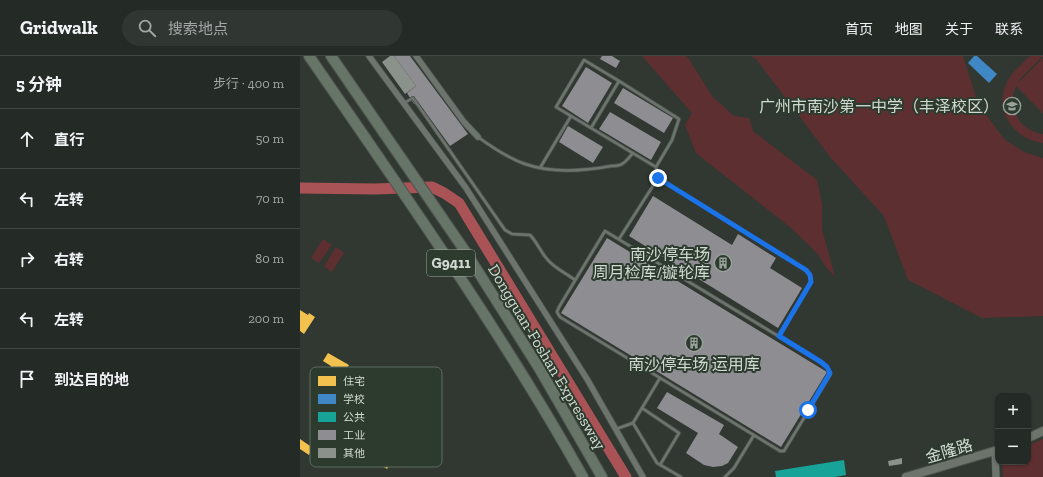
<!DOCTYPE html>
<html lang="zh">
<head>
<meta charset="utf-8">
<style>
	body { margin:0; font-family:"Zilla Slab","Noto Sans SC",serif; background:#303632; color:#f1f3f6 }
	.controls { position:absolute; right:12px; bottom:12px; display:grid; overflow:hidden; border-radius:8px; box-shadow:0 1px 3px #0004 }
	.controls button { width:36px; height:36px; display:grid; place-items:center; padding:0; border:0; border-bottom:1px solid #414642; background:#242a25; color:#f1f3f6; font:20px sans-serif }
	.stop { position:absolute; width:12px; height:12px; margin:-9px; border:3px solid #1a73e8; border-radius:50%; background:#fff }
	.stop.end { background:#1a73e8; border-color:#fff; box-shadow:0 1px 4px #0008 }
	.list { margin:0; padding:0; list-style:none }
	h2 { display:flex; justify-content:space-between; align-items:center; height:52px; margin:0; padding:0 16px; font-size:17px }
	h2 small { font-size:13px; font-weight:400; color:#a3a7a7 }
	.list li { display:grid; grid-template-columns:26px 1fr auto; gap:12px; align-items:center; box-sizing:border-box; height:60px; padding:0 16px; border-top:1px solid #414642 }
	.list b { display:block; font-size:15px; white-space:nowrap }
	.list em { font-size:13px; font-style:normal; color:#a3a7a7 }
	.icon { flex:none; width:22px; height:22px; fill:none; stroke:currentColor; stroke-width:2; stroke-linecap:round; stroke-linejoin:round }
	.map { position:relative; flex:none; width:743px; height:421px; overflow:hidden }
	header { display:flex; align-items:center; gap:24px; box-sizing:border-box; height:56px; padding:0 20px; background:#242a25; border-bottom:1px solid #414642 }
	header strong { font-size:19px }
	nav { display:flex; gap:22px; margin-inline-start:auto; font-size:14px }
	.search { width:280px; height:36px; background:#303632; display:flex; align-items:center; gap:10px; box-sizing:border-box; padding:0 14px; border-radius:22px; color:#a3a7a7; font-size:15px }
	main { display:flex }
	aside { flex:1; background:#242a25 }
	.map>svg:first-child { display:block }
</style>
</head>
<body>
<header>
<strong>Gridwalk</strong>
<div class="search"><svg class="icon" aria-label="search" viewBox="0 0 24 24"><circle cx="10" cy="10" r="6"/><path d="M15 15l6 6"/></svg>搜索地点</div>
<nav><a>首页</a><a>地图</a><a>关于</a><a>联系</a></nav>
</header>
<main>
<aside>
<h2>5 分钟<small>步行 · 400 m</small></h2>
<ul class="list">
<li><svg class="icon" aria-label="ahead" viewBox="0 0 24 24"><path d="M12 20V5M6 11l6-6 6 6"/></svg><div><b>直行</b></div><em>50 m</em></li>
<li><svg class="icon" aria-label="left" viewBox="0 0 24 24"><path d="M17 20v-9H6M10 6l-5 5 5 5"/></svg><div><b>左转</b></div><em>70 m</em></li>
<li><svg class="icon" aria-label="right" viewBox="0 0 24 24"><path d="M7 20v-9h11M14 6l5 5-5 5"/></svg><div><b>右转</b></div><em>80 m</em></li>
<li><svg class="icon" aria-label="left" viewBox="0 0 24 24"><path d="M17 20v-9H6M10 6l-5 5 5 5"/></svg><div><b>左转</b></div><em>200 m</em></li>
<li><svg class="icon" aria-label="arrive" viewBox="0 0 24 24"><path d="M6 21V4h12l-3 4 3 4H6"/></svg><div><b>到达目的地</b></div></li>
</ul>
</aside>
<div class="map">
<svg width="743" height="421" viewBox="0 0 743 421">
	<rect width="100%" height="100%" fill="#303831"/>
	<path fill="#5e2f30" d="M342 0H386L389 3 412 40 434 60 449 62 453 75 517 124 522 148V173L535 221 525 210 518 198 491 172 396 97 385 69 392 57Z
		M451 0H663L677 44 684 56 705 84 724 96 743 102V260L682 262 608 224 584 160 531 102 456 3Z
		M730 0H743L722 21 717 28 743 2V57L716 30C706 52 720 75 743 78V87C714 84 693 54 707 26 712 16 722 8 730 0Z
		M23 183 32 189 19 207 11 202Z
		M36 191 44 197 32 216 24 210Z
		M743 383V421H703L702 406H728V389Z"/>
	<path fill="#f2c14e" d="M0 254 8 259 9 257 15 261 4 278 0 275Z
		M28 297 49 309 44 317 36 312 34 315 41 319 40 321 43 323 44 321 47 323V324L54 329 55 328 61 331 51 348 38 340 44 331 25 319 31 310 23 305Z
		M64 362 85 374 80 382 72 377 70 379 77 384 76 386 79 388 80 386 83 388V389L90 394 91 392 98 396 87 413 74 405 80 396 61 384 67 374 59 370Z
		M0 383 13 392 9 399 0 393Z"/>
	<path fill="#3f88c5" d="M674 0H677L697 18 689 27 668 7Z"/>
	<path fill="#17a398" d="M544 404 546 419 535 421H476L475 415Z"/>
	<path fill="#8d8d92" d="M94 0H110L168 78 150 90 118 46 114 48 107 37 116 30Z
		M302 0H312L320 5 316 12 300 3Z
		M286 11 312 27 288 67 262 50Z
		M323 32 373 62 364 77 314 47Z
		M310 56 361 86 351 104 299 73Z
		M268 70 303 91 293 107 259 86Z
		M353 140 432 189 438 178 476 202 470 212 502 232 478 272 329 180Z
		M307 182 527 316 481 391 261 257Z
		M367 336 424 369 419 378 438 391 428 407 422 410 413 411 404 409 386 397 398 377 357 352Z"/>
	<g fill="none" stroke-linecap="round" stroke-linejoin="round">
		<path stroke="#aa5356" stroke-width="11" d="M0 132 75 133 132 131 144 137 159 147 326 421"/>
	</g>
	<path fill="#8b918b" d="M90 0H94L116 30 105 38 82 6Z
		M602 402V408L589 410 588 405Z"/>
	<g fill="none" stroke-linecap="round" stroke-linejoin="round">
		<defs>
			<path id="service" d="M319 25 379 63 372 84 356 111
				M104 47 113 42 205 174 212 178 230 179C237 186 240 195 247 203 254 212 266 217 275 224
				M291 72 319 25 284 4 256 51C289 71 323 91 356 111L358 122
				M178 81C193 92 208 102 225 108 251 117 284 115 311 110 314 110 319 110 322 108 326 106 330 100 333 97
				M240 112 271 60
				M305 175 521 306 527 311 530 317V319L484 395H480L260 261 257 256 259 251Z
				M319 183 358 122 506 214 510 219 511 226 479 280
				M342 352 379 377 360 409
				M333 367 357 407 381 421
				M316 373 333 367 360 322
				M425 421 434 412 454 379"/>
			<path id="minor" d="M69 0 166 132 287 323 343 421
				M116 0 164 66 178 81"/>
			<path id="tertiary" d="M695 395 696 421"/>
			<path id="secondary" d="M728 382 743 375
				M606 421 698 394"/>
			<path id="motorway" d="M9 0C104 138 201 275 283 421
				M31 0 165 195 239 312 302 421"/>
		</defs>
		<use href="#service" stroke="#4d544e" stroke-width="4"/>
		<use href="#minor" stroke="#4d544e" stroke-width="7"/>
		<use href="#tertiary" stroke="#4d544e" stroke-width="8"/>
		<use href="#secondary" stroke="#4d544e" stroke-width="10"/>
		<use href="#motorway" stroke="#4d544e" stroke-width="12"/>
		<use href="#service" stroke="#6c746d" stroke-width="2.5"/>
		<use href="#minor" stroke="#6c746d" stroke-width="5.5"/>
		<use href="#tertiary" stroke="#6c746d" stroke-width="7"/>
		<use href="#secondary" stroke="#6c746c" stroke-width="8"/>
		<use href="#motorway" stroke="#677468" stroke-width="10"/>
	</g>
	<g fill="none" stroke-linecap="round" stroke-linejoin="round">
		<path stroke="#1a73e8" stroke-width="5" d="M358 122 506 214 510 219 511 226 479 280 521 306 527 311 530 317 508 354"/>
	</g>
	<defs>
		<symbol id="school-ring" viewBox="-11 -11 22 22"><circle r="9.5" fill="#2d3b2f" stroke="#99a19a" stroke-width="1.5"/><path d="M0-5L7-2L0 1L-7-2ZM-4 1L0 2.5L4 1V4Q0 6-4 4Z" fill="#99a19a"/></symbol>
		<symbol id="building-ring" viewBox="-11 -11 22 22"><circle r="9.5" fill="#2d3b2f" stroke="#99a19a" stroke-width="1.5"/><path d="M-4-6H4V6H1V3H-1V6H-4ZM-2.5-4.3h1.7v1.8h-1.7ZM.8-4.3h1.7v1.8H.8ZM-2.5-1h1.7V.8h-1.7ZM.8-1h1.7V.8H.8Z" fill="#99a19a"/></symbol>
	</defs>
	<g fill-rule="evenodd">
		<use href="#school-ring" x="702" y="40" width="20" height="20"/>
		<use href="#building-ring" x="413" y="197" width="20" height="20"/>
		<use href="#building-ring" x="384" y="277" width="20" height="20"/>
	</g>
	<g text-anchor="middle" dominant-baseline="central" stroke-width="4" stroke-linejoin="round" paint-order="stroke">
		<rect fill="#2d3b2f" stroke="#a0aaa1" stroke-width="1" x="127" y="194" width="48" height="26" rx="3"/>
		<g font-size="15" font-weight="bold" fill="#d1dad2">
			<text x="151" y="207">G9411</text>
		</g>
		<g font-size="16" fill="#d1dad2" stroke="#2d3b2f" text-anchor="end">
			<text x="699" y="50">广州市南沙第一中学（丰泽校区）</text>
			<text x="410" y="198">南沙停车场<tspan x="410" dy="18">周月检库/镟轮库</tspan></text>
			<text x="394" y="308" text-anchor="middle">南沙停车场 运用库</text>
		</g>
		<g font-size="16" fill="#d1dad2" stroke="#2d3b2f">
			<text transform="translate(247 301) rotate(59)">Dongguan-Foshan Expressway</text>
			<text transform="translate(649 395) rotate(-16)">金隆路</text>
		</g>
	</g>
	<rect x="10" y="311" width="132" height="100" rx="6" fill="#2d3b2f" stroke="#5e6b60" stroke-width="1"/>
	<rect x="18" y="320" width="18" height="10" fill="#f2c14e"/>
	<rect x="18" y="338" width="18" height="10" fill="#3f88c5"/>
	<rect x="18" y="356" width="18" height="10" fill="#17a398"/>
	<rect x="18" y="374" width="18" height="10" fill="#8d8d92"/>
	<rect x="18" y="392" width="18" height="10" fill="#8b918b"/>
	<g font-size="11" fill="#d1dad2">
		<text x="43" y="329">住宅</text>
		<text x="43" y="347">学校</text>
		<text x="43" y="365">公共</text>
		<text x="43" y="383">工业</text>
		<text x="43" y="401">其他</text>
	</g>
</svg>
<div class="controls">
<button>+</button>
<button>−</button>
</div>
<div class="stop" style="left:508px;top:354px"></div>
<div class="stop end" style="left:358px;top:122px"></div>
</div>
</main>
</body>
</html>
